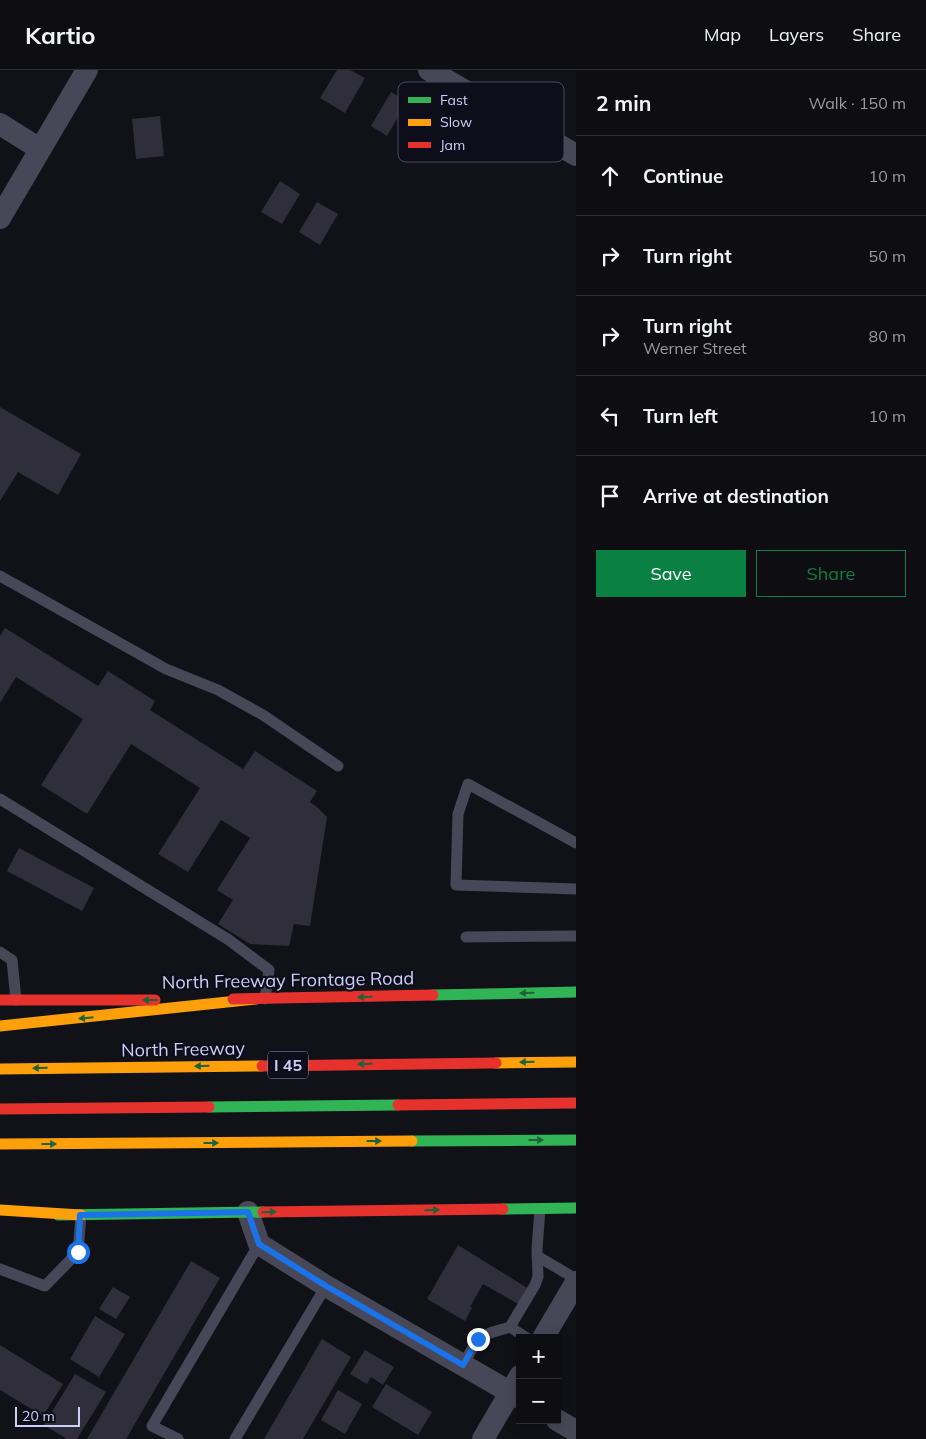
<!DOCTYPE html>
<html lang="en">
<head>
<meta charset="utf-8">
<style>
	body { margin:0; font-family:Mulish,sans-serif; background:#1b1b20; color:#f1f3f6 }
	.controls { position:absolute; right:15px; bottom:15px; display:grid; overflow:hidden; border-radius:0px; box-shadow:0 2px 12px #0003 }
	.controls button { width:45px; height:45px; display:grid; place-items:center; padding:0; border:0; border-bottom:1px solid #2d2d32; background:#0d0d12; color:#f1f3f6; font:25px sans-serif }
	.scale { position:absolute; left:15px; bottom:12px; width:65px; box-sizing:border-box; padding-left:5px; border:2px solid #cecff8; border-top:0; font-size:14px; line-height:18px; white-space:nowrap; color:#cecff8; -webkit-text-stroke:4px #0e0e1b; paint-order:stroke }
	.stop { position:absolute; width:15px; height:15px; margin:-11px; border:4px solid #1a73e8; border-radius:50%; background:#fff }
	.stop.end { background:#1a73e8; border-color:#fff; box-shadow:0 1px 5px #0008 }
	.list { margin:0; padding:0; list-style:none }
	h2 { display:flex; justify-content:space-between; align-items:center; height:65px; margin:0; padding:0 20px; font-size:21px }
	h2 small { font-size:16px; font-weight:400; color:#9a9c9f }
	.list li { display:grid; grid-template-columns:32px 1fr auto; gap:15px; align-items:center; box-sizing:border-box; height:80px; padding:0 20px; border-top:1px solid #2d2d32 }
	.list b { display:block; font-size:19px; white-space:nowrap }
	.list p { margin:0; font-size:16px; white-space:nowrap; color:#9a9c9f }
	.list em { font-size:16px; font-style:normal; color:#9a9c9f }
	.actions { display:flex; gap:10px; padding:15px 20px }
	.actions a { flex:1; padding:11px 0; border:1px solid #0b8043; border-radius:0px; text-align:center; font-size:18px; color:#0b8043 }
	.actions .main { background:#0b8043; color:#fff }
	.icon { flex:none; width:28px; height:28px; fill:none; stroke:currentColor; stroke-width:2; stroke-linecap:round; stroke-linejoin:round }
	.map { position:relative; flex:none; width:576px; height:1369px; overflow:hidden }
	header { display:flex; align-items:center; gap:30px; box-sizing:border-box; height:70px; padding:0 25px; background:#0d0d12; border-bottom:1px solid #2d2d32 }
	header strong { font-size:24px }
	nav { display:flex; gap:28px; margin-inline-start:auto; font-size:18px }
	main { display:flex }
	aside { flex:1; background:#0d0d12 }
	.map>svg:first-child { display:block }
</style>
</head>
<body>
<header>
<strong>Kartio</strong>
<nav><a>Map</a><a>Layers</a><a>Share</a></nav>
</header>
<main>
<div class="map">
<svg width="576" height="1369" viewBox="0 0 576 1369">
	<rect width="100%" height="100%" fill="#111118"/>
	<path fill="#2f2e3a" d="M337 0H350L365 8 345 43 320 28Z
		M391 22 407 32 387 66 371 56Z
		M160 46 164 86 136 89 132 49Z
		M280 111 300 124 282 154 261 142Z
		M317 132 338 144 320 175 299 162Z
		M0 337 81 384 58 425 18 402 0 431Z
		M5 558 98 616 108 601 155 631 150 640 243 699 255 681 317 721 310 732 317 737 327 747 310 856 294 854 289 876 250 874 218 854 233 830 217 820 250 768 221 750 188 802 158 784 200 718 131 674 87 744 41 715 83 649 16 607 0 633V566Z
		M19 778 94 818 82 841 7 801Z
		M458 1175 529 1219 520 1235 483 1214 470 1237 472 1238 465 1251 427 1229Z
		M191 1191 220 1208 126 1369H87Z
		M113 1217 130 1227 116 1249 99 1239Z
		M95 1246 125 1264 99 1307 70 1289Z
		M322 1269 351 1287 303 1369H264Z
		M0 1275 63 1314 43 1346 0 1320Z
		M365 1280 394 1297 383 1315 371 1307 367 1314 350 1304Z
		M75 1304 106 1322 77 1369H67L44 1355Z
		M386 1314 432 1342 418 1365 372 1337Z
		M338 1320 362 1334 345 1364 321 1350Z"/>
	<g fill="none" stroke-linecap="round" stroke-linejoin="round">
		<path stroke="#474757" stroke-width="11" d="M0 506 166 599 218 620 263 645 338 696
			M0 729 229 870 269 900 265 929
			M576 773 468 714 458 744 456 815 576 819
			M466 867 576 866
			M0 882 12 890 16 930
			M537 1186 576 1209
			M0 1199 45 1216 78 1182 81 1145
			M510 1257 527 1268
			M463 1295C480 1265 477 1266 510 1257L535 1215 538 1207 537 1179 540 1139
			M178 1369 152 1356 259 1174
			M235 1369 326 1216"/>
		<path stroke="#474757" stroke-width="22" d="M429 0 576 85
			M0 54 40 79
			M0 148 87 0
			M248 1142 259 1174 326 1216 520 1328
			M543 1268 576 1212
			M557 1350 576 1361
			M483 1369 520 1306"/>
		<path stroke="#30b455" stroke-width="11" d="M433 925 576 922
			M209 1037 398 1035
			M412 1071 576 1070
			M503 1139 576 1138
			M58 1145 263 1142"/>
		<path stroke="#ff9f0a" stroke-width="11" d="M0 956 256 929
			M496 993 576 992
			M0 999 262 996
			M0 1074 412 1071
			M0 1140 81 1145"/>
		<path stroke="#e5322d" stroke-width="11" d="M233 929 433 925
			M0 930H155
			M262 996 496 993
			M398 1035 576 1033
			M0 1039 209 1037
			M263 1142 503 1139"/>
	</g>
	<defs><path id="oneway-solid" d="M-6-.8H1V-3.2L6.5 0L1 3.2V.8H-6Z" transform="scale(1.25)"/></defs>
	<g fill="#1f6138">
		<use href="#oneway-solid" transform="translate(527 923) rotate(179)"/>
		<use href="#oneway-solid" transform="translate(365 927) rotate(179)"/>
		<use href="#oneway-solid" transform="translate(150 930) rotate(180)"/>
		<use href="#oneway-solid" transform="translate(86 948) rotate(174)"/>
		<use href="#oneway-solid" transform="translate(527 992) rotate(179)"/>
		<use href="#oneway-solid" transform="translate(365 994) rotate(179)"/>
		<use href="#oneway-solid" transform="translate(202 996) rotate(179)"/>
		<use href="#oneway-solid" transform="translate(40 998) rotate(179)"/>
		<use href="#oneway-solid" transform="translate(536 1070)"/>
		<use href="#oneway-solid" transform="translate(374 1071)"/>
		<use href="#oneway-solid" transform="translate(211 1073)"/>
		<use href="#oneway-solid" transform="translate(49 1074)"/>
		<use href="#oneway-solid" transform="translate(432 1140) rotate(-1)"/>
		<use href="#oneway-solid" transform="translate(269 1142) rotate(-1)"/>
	</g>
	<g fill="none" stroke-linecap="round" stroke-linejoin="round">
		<path stroke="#1a73e8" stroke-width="6" d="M78 1182 80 1145 248 1142 259 1174 326 1216 463 1295 478 1269"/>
	</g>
	<g text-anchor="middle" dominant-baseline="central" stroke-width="4.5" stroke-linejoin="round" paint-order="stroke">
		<rect fill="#0e0e1b" stroke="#9495b6" stroke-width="1" x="268" y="981.5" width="40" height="27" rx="4"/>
		<g font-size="16" font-weight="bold" fill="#cecff8">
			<text x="288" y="995">I 45</text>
		</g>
		<g font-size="18" fill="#cecff8" stroke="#0e0e1b">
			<text transform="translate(288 910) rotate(-1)">North Freeway Frontage Road</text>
			<text transform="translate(183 979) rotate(-1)">North Freeway</text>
		</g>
	</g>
	<rect x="398" y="12" width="166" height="80" rx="8" fill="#0e0e1b" stroke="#48485d" stroke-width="1"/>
	<rect x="408" y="27" width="23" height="6" fill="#30b455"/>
	<rect x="408" y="49" width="23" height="7" fill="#ff9f0a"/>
	<rect x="408" y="72" width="23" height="6" fill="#e5322d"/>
	<g font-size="14" fill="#cecff8">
		<text x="440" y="35">Fast</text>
		<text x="440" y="57">Slow</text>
		<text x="440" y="80">Jam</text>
	</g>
</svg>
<div class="controls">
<button>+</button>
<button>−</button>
</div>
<div class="scale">20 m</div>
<div class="stop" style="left:78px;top:1182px"></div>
<div class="stop end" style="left:478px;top:1269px"></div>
</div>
<aside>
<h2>2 min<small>Walk · 150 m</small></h2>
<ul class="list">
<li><svg class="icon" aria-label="ahead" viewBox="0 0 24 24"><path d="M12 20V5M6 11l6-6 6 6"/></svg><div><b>Continue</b></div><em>10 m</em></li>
<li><svg class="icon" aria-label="right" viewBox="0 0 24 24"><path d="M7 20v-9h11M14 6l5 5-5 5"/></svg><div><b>Turn right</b></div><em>50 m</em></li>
<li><svg class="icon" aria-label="right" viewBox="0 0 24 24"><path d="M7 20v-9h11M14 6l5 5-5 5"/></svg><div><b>Turn right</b><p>Werner Street</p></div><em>80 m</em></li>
<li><svg class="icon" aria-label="left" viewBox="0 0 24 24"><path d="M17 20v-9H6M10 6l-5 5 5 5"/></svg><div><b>Turn left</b></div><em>10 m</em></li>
<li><svg class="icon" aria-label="arrive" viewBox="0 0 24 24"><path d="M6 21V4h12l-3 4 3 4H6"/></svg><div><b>Arrive at destination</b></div></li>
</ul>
<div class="actions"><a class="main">Save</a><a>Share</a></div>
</aside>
</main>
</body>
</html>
